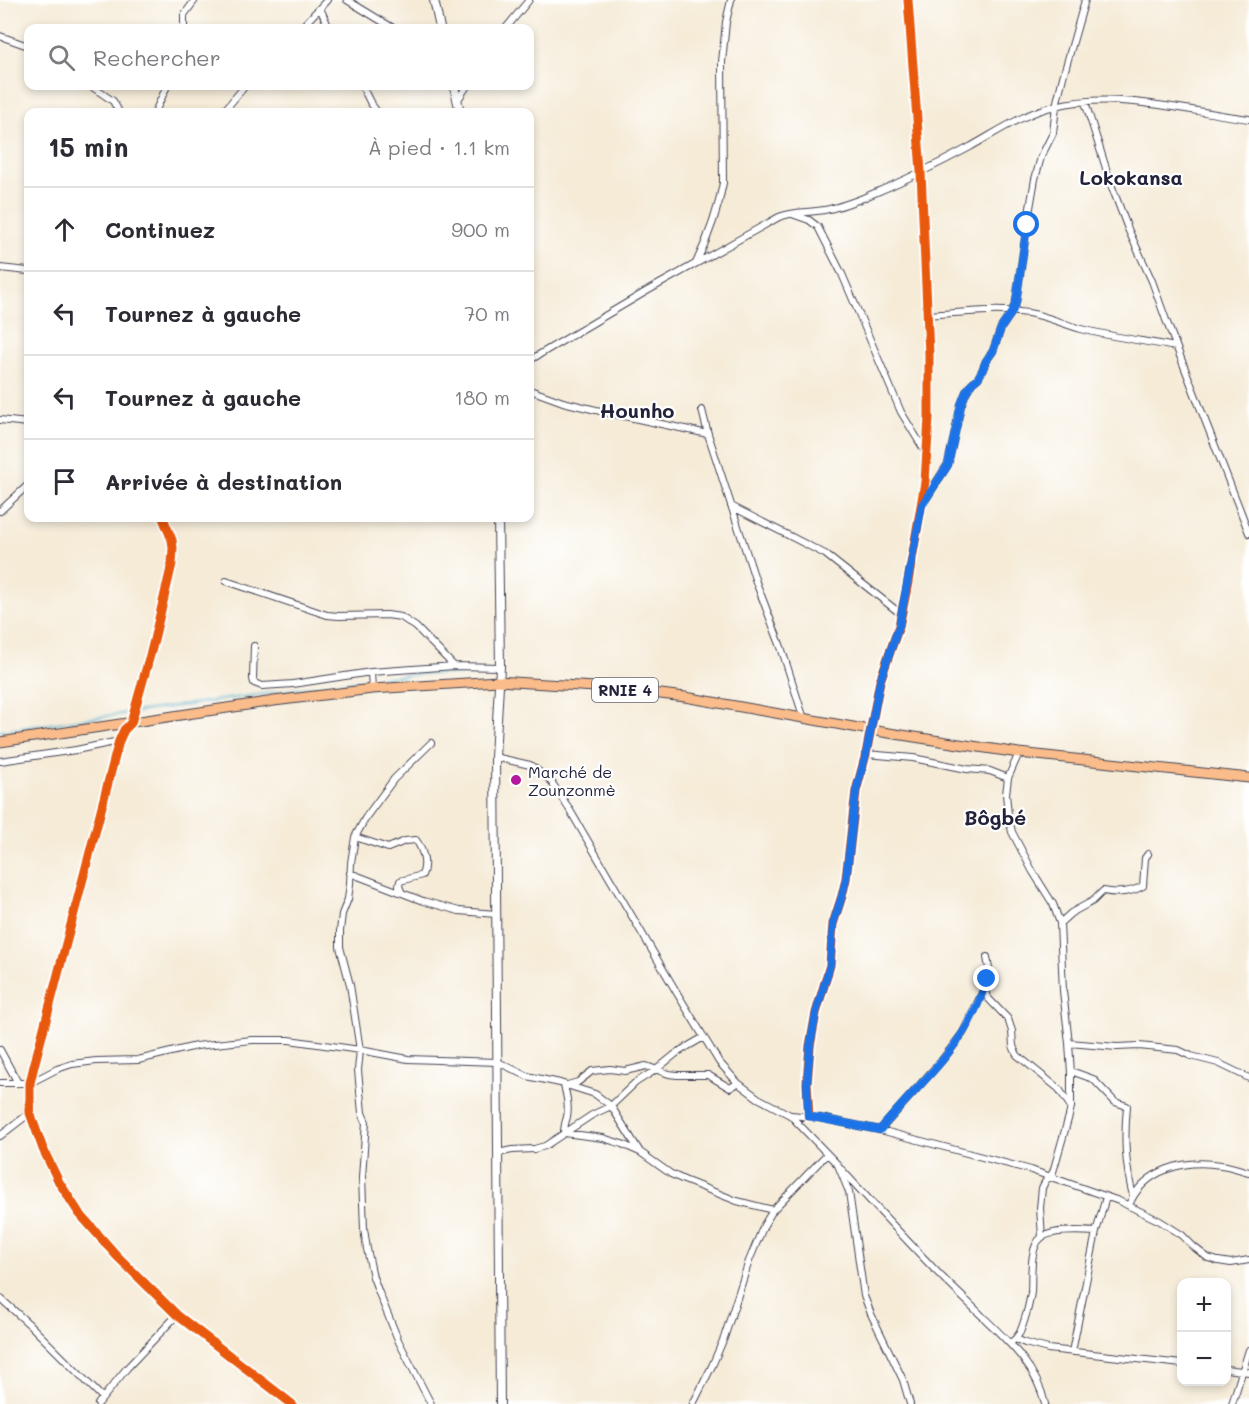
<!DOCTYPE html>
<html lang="fr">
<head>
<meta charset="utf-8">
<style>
	body { margin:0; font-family:Mali,sans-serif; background:#f7f7f7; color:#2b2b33 }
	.controls { position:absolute; right:18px; bottom:18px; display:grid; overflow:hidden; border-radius:12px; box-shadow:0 3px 9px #0003 }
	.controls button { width:54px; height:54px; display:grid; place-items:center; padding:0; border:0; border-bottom:2px solid #e1e1e2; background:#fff; color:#2b2b33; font:30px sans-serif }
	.stop { position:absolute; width:18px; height:18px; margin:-14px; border:4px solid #1a73e8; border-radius:50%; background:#fff }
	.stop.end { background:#1a73e8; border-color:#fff; box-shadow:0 2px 6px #0008 }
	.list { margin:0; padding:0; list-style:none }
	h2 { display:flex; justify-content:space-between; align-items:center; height:78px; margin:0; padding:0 24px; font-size:26px }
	h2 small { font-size:20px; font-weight:400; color:#7c7c81 }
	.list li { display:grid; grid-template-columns:39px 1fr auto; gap:18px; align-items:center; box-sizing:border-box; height:84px; padding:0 24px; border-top:2px solid #e1e1e2 }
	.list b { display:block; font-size:22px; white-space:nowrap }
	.list em { font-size:20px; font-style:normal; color:#7c7c81 }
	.icon { flex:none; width:33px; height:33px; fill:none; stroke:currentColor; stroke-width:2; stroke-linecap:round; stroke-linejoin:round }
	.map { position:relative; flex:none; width:1249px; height:1404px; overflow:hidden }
	.search { position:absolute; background:#fff; box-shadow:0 3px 9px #0003; left:24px; top:24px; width:510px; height:66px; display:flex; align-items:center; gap:15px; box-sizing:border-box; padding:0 21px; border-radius:12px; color:#7c7c81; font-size:22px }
	.panel { position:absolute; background:#fff; box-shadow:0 3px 9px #0003; left:24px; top:108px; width:510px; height:414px; border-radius:12px }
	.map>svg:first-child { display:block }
</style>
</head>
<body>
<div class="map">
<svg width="1249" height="1404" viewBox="0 0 1249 1404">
	<rect width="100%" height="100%" fill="#fff"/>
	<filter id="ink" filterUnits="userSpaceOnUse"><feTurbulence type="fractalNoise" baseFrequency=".0167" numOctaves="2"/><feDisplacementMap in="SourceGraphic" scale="12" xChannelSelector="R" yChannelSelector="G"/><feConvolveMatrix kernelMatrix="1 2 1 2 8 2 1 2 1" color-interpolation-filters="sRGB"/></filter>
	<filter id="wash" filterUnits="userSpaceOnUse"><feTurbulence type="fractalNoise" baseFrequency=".008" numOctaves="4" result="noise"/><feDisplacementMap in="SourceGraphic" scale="24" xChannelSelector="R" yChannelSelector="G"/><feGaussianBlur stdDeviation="1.35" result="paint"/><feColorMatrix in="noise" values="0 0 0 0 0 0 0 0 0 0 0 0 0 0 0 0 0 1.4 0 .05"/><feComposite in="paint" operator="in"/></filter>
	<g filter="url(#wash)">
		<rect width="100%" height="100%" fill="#f5ebd7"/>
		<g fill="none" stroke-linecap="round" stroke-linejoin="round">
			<path stroke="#4fb0ce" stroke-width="2" d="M0 731 377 678 419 674 477 673"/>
		</g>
	</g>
	<g filter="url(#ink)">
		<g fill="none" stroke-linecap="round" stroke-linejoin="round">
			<defs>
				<path id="minor" d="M347 0 393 28
					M320 8 329 28
					M184 28V15L195 0
					M301 28 327 0
					M506 28 529 0
					M0 36 28 46
					M91 86 113 101 119 112
					M362 86 370 102 377 112
					M457 101 467 86
					M1085 102 1112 187 1128 229 1152 281 1166 320 1249 533
					M155 112 167 86
					M223 112 245 86
					M792 214 809 220 818 227 842 274 901 412 926 453
					M696 263C708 238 718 211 723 183L722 62 726 22 731 0
					M0 268 28 271
					M927 315C960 313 996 308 1028 313 1047 316 1063 324 1081 329 1112 337 1145 341 1176 347
					M530 360 647 291 779 217C794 211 808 213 824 210 837 208 850 203 863 198 899 183 935 166 970 147 997 132 1024 113 1055 106 1119 91 1185 111 1249 119
					M530 390 563 402 596 410 708 434
					M702 410 708 434 756 582 781 647 804 719
					M0 420 28 423
					M924 502 948 464 961 405 966 392 972 383 978 378 982 371 986 361 993 351 1001 328 1012 312 1016 302 1027 225 1035 179 1041 157 1053 133 1056 106 1063 77 1085 0
					M731 506 825 554 901 614
					M0 511 28 485
					M163 518 172 540 173 548 172 564 152 648 131 723 124 730 119 741 34 1066 30 1083V1113L43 1149 59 1182 79 1213 117 1256 177 1315 292 1404
					M226 581 327 615 339 616 387 615 401 617 416 627 454 666
					M254 646 253 679 254 683 262 686 293 684 371 672 454 666 500 667
					M371 672 372 689
					M1019 753 1008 778 1006 794 1008 814 1012 832 1033 872 1053 904 1060 923 1063 991 1069 1043 1071 1073V1107L1069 1116 1053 1172 1050 1177 1046 1180 1042 1188 1040 1208 1042 1237
					M866 754 913 758 967 769 990 771 1008 778
					M495 757 530 765 550 780 568 807 677 993 719 1062 738 1083 758 1098 790 1115 838 1165 849 1192 864 1296 871 1314 903 1380 910 1404
					M0 761 76 750 119 741
					M355 837 388 848 405 841 416 840C423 850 427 864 422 875L400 881 399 886 401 891
					M350 873 423 901 459 911 496 914
					M1060 923 1071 913 1093 901 1103 891C1118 894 1130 893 1143 886L1145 858 1148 854
					M987 957 989 969 984 989 987 997 1008 1019 1012 1031 1013 1046 1017 1055 1059 1089 1071 1107
					M1069 1043 1117 1047 1139 1046 1178 1050 1191 1056 1218 1063 1249 1078
					M0 1050 18 1083
					M1071 1071 1093 1079 1115 1102 1127 1106C1124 1138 1125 1164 1133 1196
					M0 1083H30L57 1069 72 1064 96 1061 138 1060 196 1046 252 1040H289L360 1050 408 1059 498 1062 527 1076 560 1083 595 1094 611 1106 640 1152
					M738 1083 730 1088 708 1075H677L669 1074 646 1066 625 1071 610 1069 592 1071 578 1082 564 1086C567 1096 569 1106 567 1117 565 1123 564 1127 564 1133L603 1138 622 1144 640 1152 671 1174 684 1180 737 1201 773 1210
					M791 1115 820 1118 880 1130 1031 1170 1119 1201 1160 1221 1182 1235 1194 1247 1208 1258 1218 1261 1231 1263 1249 1260
					M809 1116 807 1083 810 1046 816 1013 830 965 833 924 842 896 846 879 856 791 866 754 880 681 899 626 907 588 925 482 929 418V354L921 172 908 0
					M880 1130 942 1060 963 1033 984 989
					M0 1136 30 1113
					M498 1153 512 1150 534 1149 545 1146 592 1115 611 1106 635 1083 657 1069 678 1052 704 1037
					M842 1170C874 1205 906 1240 939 1274 953 1288 968 1302 982 1316 1008 1341 1037 1367 1045 1404
					M1129 1205C1144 1169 1185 1159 1221 1165 1231 1166 1240 1170 1249 1172
					M0 1298 30 1325 102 1397
					M1016 1339 1025 1343 1048 1349 1182 1364
					M1010 1343C1021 1336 1022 1327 1026 1315 1028 1308 1030 1300 1031 1292 1032 1279 1029 1247 1041 1238 1052 1229 1082 1231 1096 1232
					M1072 1352 1096 1232 1106 1197
					M1226 1369 1249 1372
					M98 1404 127 1368 177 1315
					M431 1404 399 1342 379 1293 373 1277 367 1249 364 1229 362 1177 366 1122 362 1113 358 1070 360 1050 350 985 340 947V931L342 914 348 899 350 884 351 863 355 837 366 817 394 779 431 743
					M693 1404 712 1366 724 1338 749 1261 764 1225 773 1210 827 1154
					M1232 1404 1249 1350"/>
				<path id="tertiary" d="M434 0 440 28
					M454 86 460 112
					M498 518 500 667 495 757 500 1404"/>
				<path id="primary" d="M0 742 274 701 372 689 498 681 612 688 685 697 870 730 959 744 1019 753 1249 778"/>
			</defs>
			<use href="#minor" stroke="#424052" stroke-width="8"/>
			<use href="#tertiary" stroke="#424052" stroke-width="10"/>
			<use href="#primary" stroke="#424052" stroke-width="11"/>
			<use href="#minor" stroke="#fff" stroke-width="6"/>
			<use href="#tertiary" stroke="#fff" stroke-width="8"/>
			<use href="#primary" stroke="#f9bc8a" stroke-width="9"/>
			<defs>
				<path id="cycleway" d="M163 518 172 540 173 548 172 564 152 648 131 723 124 730 119 741 34 1066 30 1083V1113L43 1149 59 1182 79 1213 117 1256 177 1315 292 1404
					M809 1116 807 1083 810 1046 816 1013 830 965 833 924 842 896 846 879 856 791 866 754 880 681 899 626 907 588 925 482 929 418V354L921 172 908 0"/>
			</defs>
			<use href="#cycleway" stroke="#fff" stroke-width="13"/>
			<use href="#cycleway" stroke="#e8590c" stroke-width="9"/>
		</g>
	</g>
	<g fill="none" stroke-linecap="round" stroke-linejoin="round" filter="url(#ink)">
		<path stroke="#1a73e8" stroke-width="8" d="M987 979C981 998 973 1018 962 1034 939 1069 907 1097 880 1130L808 1116 807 1083 810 1046 816 1013 830 965 833 924 842 896 846 879 856 791 866 754 880 681 899 626 922 505 948 465 961 405 966 392 972 383 978 378 982 371 986 361 993 351 1001 328 1012 312 1016 302 1027 225"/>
	</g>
	<circle fill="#b5179e" stroke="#fff" stroke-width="2" cx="516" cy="780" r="6"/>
	<g text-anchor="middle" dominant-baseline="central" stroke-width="4.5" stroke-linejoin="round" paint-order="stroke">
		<rect fill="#fff" stroke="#646476" stroke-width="1.5" x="592" y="678" width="66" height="24" rx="4.5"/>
		<g font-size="15" font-weight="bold" fill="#22223b">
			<text x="625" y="690">RNIE 4</text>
		</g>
		<g font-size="16" fill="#22223b" stroke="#fff" text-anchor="start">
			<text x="528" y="771">Marché de<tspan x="528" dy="18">Zounzonmè</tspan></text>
		</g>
		<g font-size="20" font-weight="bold" fill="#22223b" stroke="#fff">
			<text x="1131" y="177">Lokokansa</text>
			<text x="637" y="410">Hounho</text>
			<text x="995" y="817">Bôgbé</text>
		</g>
	</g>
</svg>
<div class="controls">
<button>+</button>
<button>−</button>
</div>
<div class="stop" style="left:1027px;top:225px"></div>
<div class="stop end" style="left:987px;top:979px"></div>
<div class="search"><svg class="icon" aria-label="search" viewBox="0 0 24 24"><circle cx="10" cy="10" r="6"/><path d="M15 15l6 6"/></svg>Rechercher</div>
<section class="panel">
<h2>15 min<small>À pied · 1.1 km</small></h2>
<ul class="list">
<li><svg class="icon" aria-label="ahead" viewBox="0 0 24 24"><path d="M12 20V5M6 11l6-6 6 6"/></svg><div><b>Continuez</b></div><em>900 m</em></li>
<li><svg class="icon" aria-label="left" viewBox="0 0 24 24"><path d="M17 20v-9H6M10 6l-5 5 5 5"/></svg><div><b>Tournez à gauche</b></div><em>70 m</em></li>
<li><svg class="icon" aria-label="left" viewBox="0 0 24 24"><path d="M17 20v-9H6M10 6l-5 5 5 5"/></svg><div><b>Tournez à gauche</b></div><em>180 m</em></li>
<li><svg class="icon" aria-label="arrive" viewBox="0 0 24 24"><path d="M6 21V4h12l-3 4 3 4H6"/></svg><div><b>Arrivée à destination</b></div></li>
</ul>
</section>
</div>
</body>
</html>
